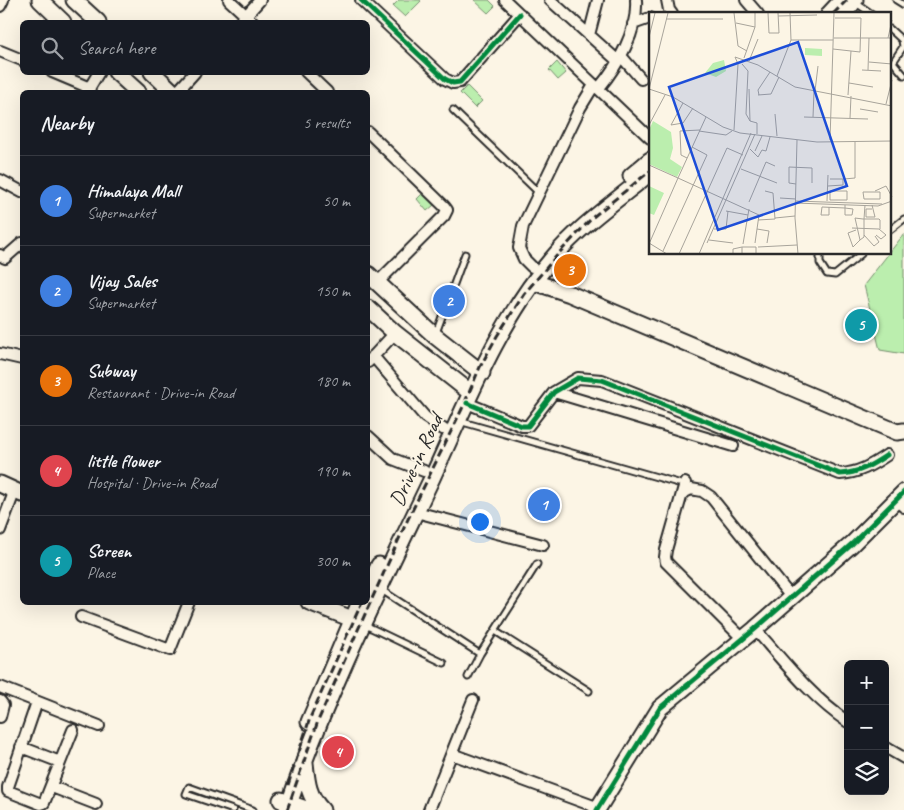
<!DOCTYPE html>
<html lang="en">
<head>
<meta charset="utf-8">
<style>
	body { margin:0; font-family:Caveat,sans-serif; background:#242831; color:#f1f3f6 }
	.controls { position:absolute; right:15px; bottom:15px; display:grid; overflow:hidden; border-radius:8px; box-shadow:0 5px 20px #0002 }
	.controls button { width:45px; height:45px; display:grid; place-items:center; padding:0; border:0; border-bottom:1px solid #363941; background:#171b24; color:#f1f3f6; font:25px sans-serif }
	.you { position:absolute; left:479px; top:521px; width:18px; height:18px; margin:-12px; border:4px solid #fff; border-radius:50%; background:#1a73e8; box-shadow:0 0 0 8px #1a73e833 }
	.badge { display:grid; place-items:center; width:32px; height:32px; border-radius:50%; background:#0b8043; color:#fff; font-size:16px; font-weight:700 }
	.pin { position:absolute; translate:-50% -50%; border:2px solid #fff; box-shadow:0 1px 5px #0006 }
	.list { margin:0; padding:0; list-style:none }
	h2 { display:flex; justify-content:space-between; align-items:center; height:65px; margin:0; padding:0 20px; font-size:21px }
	h2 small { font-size:16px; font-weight:400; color:#9ea1a6 }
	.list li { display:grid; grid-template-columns:32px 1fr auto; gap:15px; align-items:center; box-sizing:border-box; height:90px; padding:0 20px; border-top:1px solid #363941 }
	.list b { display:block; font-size:19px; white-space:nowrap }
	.list p { margin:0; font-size:16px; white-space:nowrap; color:#9ea1a6 }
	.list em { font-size:16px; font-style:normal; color:#9ea1a6 }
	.icon { flex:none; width:28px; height:28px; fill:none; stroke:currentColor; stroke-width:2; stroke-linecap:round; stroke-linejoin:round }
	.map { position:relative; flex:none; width:904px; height:810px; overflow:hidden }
	.search { position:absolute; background:#171b24; box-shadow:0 5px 20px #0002; left:20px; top:20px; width:350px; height:55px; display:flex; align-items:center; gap:12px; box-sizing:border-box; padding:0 18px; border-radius:8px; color:#9ea1a6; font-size:19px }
	.panel { position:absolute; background:#171b24; box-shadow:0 5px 20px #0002; left:20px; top:90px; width:350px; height:515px; border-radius:8px }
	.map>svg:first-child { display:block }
</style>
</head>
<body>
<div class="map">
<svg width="904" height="810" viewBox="0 0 904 810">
	<rect width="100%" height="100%" fill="#fcf5e5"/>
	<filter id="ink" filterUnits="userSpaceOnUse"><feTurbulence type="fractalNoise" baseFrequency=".02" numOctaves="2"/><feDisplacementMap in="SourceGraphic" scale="10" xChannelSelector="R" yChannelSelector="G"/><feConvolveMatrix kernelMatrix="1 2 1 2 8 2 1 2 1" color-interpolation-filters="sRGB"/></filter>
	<g filter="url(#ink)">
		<path fill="#bbeeae" stroke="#738c6c" d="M399 0H420L421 1 405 17 393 6Z
			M474 0H489L495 6 488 13Z
			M557 62 566 73 558 80 549 70Z
			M467 86 482 101 475 108 460 93Z
			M423 193 434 205 427 211 417 199Z
			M904 234V354L880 350 864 285Z"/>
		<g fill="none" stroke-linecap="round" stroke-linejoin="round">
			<defs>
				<path id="lane" d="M896 0 904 5
					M856 3 872 14
					M890 29 902 40 903 47 893 62 904 75
					M453 110 539 193
					M890 230 904 219
					M820 254V263L827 274 835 275 861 254
					M436 333 465 254
					M459 421 678 483
					M380 589 480 654 537 564
					M363 624 444 663
					M495 631 589 691
					M468 677 480 654
					M233 810 186 794 189 787 253 810"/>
				<path id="street" d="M229 0 253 22
					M361 0 445 79 453 83 460 82 520 14
					M505 0 650 138
					M550 0 589 35
					M598 0 589 35 618 61
					M667 0 669 10 672 14
					M746 0 758 14
					M0 6 3 0
					M240 22 260 0
					M633 24 650 18
					M0 51 22 60
					M621 56 641 79
					M52 72 90 88
					M306 72 327 92
					M599 88C618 65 638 31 636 0
					M87 92 99 72
					M177 92 195 72
					M368 132 444 206 447 210 444 216 377 283
					M0 180 22 192
					M0 255 5 258 22 243
					M532 267 524 259 519 248 523 226 580 108 591 90 596 86
					M0 354 22 359
					M373 356 425 417 443 429
					M368 362 395 333
					M554 392 733 446
					M467 403 522 426H528L554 392 578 378 602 380 840 474C859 473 872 465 887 455
					M368 436 393 459 424 471
					M685 483 666 550 665 557 666 562 743 639
					M683 493 691 489 702 491 711 497 791 597
					M896 500 904 507
					M416 512 543 545
					M0 530 15 490
					M81 617 170 650 189 602
					M755 629C784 662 812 698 848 722
					M0 687 99 726
					M0 701 3 705 0 717
					M37 702 8 787V791L41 804 44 803 73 730
					M21 747 60 762
					M885 747 904 758
					M452 754 599 808
					M52 787 96 804
					M429 810 473 700"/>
				<path id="secondary" d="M40 0 63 22
					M74 0 98 22
					M829 14 842 0
					M844 14 855 0
					M116 72 138 92
					M152 72 173 92
					M631 176 650 160
					M368 274 435 336 482 373
					M534 282 570 294 897 432 904 431
					M368 308 395 333 471 393
					M0 484 22 494
					M368 589 379 565
					M309 602 352 619
					M309 722 360 602
					M305 763C307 782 308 796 322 810
					M281 800 309 810
					M287 810C325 696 380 587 432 478 466 405 498 322 551 260 579 226 616 201 650 173
					M597 810 660 708 755 629 852 544 904 492"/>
			</defs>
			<use href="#lane" stroke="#2b2b2b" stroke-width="9"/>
			<use href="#street" stroke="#2b2b2b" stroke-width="14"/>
			<use href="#secondary" stroke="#2b2b2b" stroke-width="19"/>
			<use href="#lane" stroke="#fcf5e5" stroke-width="5"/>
			<use href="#street" stroke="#fcf5e5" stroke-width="10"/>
			<use href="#secondary" stroke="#fcf5e5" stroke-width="15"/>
			<path stroke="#2b2b2b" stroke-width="3" stroke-dasharray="8 4" stroke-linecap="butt" d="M833 14 847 0
				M288 785 310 718 362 602
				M287 810 318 721 357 632 408 519 462 409 480 367 497 336 524 294 559 253 593 217 650 171"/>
			<defs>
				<path id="cycleway" d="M361 0 445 79 453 83 460 82 520 14
					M467 403 522 426H528L554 392 578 378 602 380 840 474C859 473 872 465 887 455
					M597 810 660 708 755 629 852 544 904 492"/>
			</defs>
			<use href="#cycleway" stroke="#fcf5e5" stroke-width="8"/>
			<use href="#cycleway" stroke="#00873e" stroke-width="5"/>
		</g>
	</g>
	<g text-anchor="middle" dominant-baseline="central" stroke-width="4" stroke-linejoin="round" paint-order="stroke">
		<g font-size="21" fill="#2b2b2b" stroke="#fcf5e5">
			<text transform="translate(416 460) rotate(-65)">Drive-in Road</text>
		</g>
	</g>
	<g transform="translate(649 12)">
		<rect width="242" height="242" fill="#fcf5e5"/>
		<path d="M156 36 173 37V44L156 43ZM75 48 77 59 67 65 56 61 64 51ZM4 109 22 120 24 136 21 147 33 155 28 165 0 152V118ZM0 174 15 181 5 203 0 201Z" fill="#bbeeae"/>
		<path fill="none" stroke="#a8a49b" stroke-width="1" d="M85 1 89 34 98 39M119 1 120 21H130L129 1M141 1 142 28H184M129 4 168 3M17 7H74M87 11 106 15M0 25 6 1M185 26H243M239 26 243 8M184 37 211 40 212 6H186M95 46 106 15V1M100 49 109 27M220 50 243 52M93 52 99 59 97 102 101 109 108 111V122M213 58 232 59M219 58 220 26M128 64 142 28M200 71 224 75M0 77 19 1M0 77 24 85 74 115 91 121 168 130 243 129M100 77 101 109M166 79 169 54M109 83 122 82 130 65M110 83 109 78 121 60M199 83 202 39M34 91 22 113 34 111 44 96M237 92 243 68M211 97 229 100M126 102 128 124M155 105 219 107M164 105 165 79M201 106 202 84M0 113 16 83M85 118 89 52 86 45 109 53 146 75 243 94M50 119 77 123 83 119M148 128 146 206 149 242M181 128 185 1M101 137 109 145 113 138 117 139 121 125M106 139 113 124M38 146 32 143 31 119 51 118M0 153 29 166 57 105M92 157 128 171M195 167 206 166V130M147 172 140 171V155L163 156V171M179 174 194 173V167H181M181 179H198V188H181ZM226 179 237 174 243 185M214 180H231V187H215ZM131 186 147 187M146 189 233 192M178 189 179 163M100 190 117 150 126 154M146 191 229 194 243 189M216 193 215 207V225L211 228 206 206 214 207H230L231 208V217M180 195V203H172L173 195 196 196V203H203L204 197 196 196V193M223 197H217V205H226L223 193M77 199 99 203M126 206 146 204M109 208 126 207 124 181 116 179M203 216 230 217 237 223 232 227 227 223M65 217H77L79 199M108 217 120 219 118 231M207 218 199 221 204 235 211 228M215 223 225 234 230 230 226 224M60 228 84 231M0 231 18 242M58 231 106 122M0 232 29 166 110 203 106 231M94 232 100 197M93 235H107V242M109 235 148 233M14 239 58 143 43 135M30 242 78 136 94 143M50 242 102 121M84 242V237L93 235V242"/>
		<path fill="#1d4ed8" fill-opacity="0.15" stroke="#1d4ed8" stroke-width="2.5" d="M149 30 198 174 69 218 20 75Z"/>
		<rect width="242" height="242" fill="none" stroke="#2b2b2b" stroke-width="2.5"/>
	</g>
</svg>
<div class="controls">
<button>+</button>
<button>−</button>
<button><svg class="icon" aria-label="layers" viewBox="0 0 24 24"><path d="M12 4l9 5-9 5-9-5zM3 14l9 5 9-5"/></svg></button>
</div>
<div class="you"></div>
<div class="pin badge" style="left:544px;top:505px;background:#3f7fe0">1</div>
<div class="pin badge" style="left:449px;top:301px;background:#3f7fe0">2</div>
<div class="pin badge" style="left:570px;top:270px;background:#e8710a">3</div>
<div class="pin badge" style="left:338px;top:752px;background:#e0444e">4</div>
<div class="pin badge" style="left:861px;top:325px;background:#0f9aa8">5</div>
<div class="search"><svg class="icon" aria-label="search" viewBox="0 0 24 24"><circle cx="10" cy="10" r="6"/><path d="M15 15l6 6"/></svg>Search here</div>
<section class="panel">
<h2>Nearby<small>5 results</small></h2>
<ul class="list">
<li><span class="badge" style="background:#3f7fe0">1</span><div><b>Himalaya Mall</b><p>Supermarket</p></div><em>50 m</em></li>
<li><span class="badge" style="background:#3f7fe0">2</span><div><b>Vijay Sales</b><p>Supermarket</p></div><em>150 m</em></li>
<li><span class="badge" style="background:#e8710a">3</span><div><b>Subway</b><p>Restaurant · Drive-in Road</p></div><em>180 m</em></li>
<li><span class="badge" style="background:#e0444e">4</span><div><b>little flower</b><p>Hospital · Drive-in Road</p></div><em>190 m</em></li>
<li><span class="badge" style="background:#0f9aa8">5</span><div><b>Screen</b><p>Place</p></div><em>300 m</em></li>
</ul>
</section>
</div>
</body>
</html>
